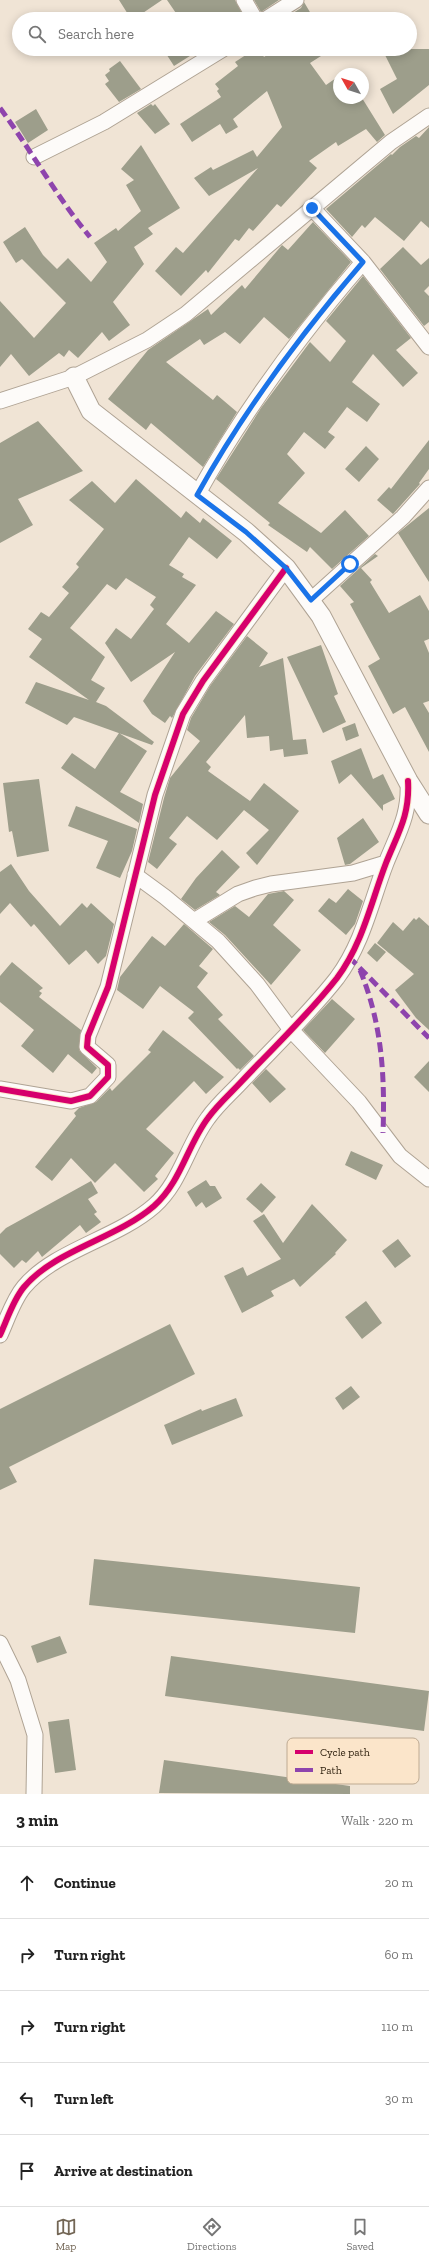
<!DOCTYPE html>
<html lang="en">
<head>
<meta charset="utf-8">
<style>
	body { margin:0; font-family:"Zilla Slab",serif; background:#f2f2f2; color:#222 }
	.compass { position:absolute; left:333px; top:68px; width:36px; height:36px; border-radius:50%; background:#fff; box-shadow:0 2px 10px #0003; rotate:309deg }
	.stop { position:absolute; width:12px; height:12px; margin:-9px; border:3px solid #1a73e8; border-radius:50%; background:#fff }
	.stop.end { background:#1a73e8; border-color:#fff; box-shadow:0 1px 4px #0008 }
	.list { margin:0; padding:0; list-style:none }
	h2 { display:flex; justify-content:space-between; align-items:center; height:52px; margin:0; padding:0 16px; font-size:17px }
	h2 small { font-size:13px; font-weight:400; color:#767676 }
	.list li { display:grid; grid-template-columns:26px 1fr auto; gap:12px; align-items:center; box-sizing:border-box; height:72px; padding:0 16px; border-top:1px solid #e0e0e0 }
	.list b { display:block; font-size:15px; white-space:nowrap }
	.list em { font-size:13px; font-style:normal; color:#767676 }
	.icon { flex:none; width:22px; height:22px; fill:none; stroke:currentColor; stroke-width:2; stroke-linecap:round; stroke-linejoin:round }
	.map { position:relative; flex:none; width:429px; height:1794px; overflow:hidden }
	.search { position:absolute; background:#fff; box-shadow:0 2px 10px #0003; left:12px; right:12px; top:12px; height:44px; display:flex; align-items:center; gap:10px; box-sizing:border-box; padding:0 14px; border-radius:22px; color:#767676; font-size:15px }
	.sheet { height:412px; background:#fff }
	nav { display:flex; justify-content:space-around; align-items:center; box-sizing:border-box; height:56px; border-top:1px solid #e0e0e0; background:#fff; font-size:11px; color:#767676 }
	nav a { display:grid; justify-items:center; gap:2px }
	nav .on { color:#736655 }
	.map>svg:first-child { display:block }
</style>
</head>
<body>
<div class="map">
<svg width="429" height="1794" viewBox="0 0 429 1794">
	<rect width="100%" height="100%" fill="#f0e4d5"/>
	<path fill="#9d9e8b" d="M119 0H162L134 19H131Z
		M167 0H235L245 19H180Z
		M254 0H279L261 12Z
		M304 2 314 19H283L301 8Z
		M163 49H201L174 66Z
		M255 49H259L264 57 276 49H332L310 63 326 85 339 76V98H362L385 135 377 142 366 129 338 146 336 142 309 161 317 168 281 207 277 204 253 231 249 228 239 241 235 239 208 273 206 270 181 296 155 271 176 247 183 253 258 168 209 196 194 178 211 167 213 170 253 150 257 157 282 127 267 91 233 119 238 127 226 134 220 124 192 142 180 124 221 97 217 91 219 89 215 84 238 66 235 62Z
		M382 49H429V85L393 114 380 89 397 79Z
		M120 61 141 89 119 102 105 84 109 81 105 75 110 71 109 69Z
		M151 104 153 106 155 104 170 124 155 134 137 113Z
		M36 109 48 130 28 143 15 122Z
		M429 127V228L421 221 404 241 375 217 365 228 362 225 352 237 326 209 391 154 392 155 400 147 416 136 419 138Z
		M141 145 180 208 148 228 153 234 134 247 144 264 113 302 130 325 109 341 102 332 78 358 69 350 64 357 59 353 29 376 11 354 0 367V301L34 338 66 303 22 259 16 263 3 242 25 227 43 255 57 269 68 258 91 282 107 262 94 243 116 228 118 231 141 211 126 185 134 180 121 169Z
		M313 222 351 262 289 339 264 317 240 344 225 332 204 345 200 339 166 362 213 400 217 395 237 412 203 467 151 423 146 430 108 399 148 350 208 309 211 315 242 285 245 289 282 245 288 250Z
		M403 247 421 265 429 258V286L424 291 429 296V322L424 326 380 269Z
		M363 276 411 338 396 350 418 373 403 387 373 354 352 382 380 404 367 422 347 407 328 432 335 437 325 449 304 432 287 454 305 473 278 503 321 533 345 510 369 536 332 569 310 547 307 552 268 525 270 523 216 479 261 408 310 342 330 362 346 341 326 321Z
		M38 421 83 471 18 499 33 525 0 543V443Z
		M429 440V469L419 483 420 484 393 514 377 500 389 487 391 489Z
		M366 446 379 459 359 482 345 469Z
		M136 479 181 518 186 511 200 523 203 518 232 541 217 559 189 537 169 565 184 574 182 577 196 585 166 624 189 643 216 611 234 624 195 676 172 718 170 716 165 723 152 714 143 701 175 652 131 682 105 643 116 628 131 639 154 609 150 605 156 597 126 578 116 590 107 584 70 628 105 657 91 680 105 688 96 702 106 706 154 742 152 745 74 717 67 725 25 703 36 682 89 700 29 657 42 639 28 629 41 612 49 617 69 593 62 587 79 567 76 564 104 529 69 500 92 481 115 503Z
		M429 508V582L398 533Z
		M375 554 378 556 361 568 372 580 370 582 389 613 420 595 429 611V639L424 641 429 653V701L423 703 429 713V752L405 707 393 714 368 666 380 659 350 604 354 602 340 586Z
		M247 636 268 653 259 667 283 658 293 740 306 739 308 754 284 757 283 749 270 751 269 736 247 738 245 715 206 762 211 767 208 771 250 801 264 783 299 811 257 865 246 853 269 830 244 810 217 840 187 816 169 838 177 844 157 869 148 862 164 798 170 778 200 741 187 730 191 718 210 686Z
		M321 645 338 694 334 696 346 722 323 733 287 657Z
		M355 723 359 736 346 741 342 728Z
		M119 733 147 751 120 792 143 804 139 823 61 768 72 753 95 769Z
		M361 748 373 779 383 774 395 799 383 805V811L351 774 339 784 331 761Z
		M39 779 49 851 17 857 12 831 9 832 3 783Z
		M76 806 137 829 132 851 120 878 96 868 108 841 68 826Z
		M363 818 379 842 350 864 345 865 337 838Z
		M222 850 240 867 216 892 220 895 195 910 181 899 196 878Z
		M11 864 29 891 60 926 82 903 87 908 91 903 114 924 106 956 98 964 86 950 69 965 34 924 31 927 10 903 0 914V872Z
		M348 889 363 901 355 924 346 935 318 911 329 898 336 903Z
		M284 891 294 900 273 925 301 950 271 985 225 935 209 922 235 906 249 917 268 894Z
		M419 917 429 926V1030L416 1018 395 990 414 974 377 943 393 922 403 931 414 918 416 920Z
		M184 924 213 949 199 966 208 973 197 987 223 1015 218 1019 254 1056 240 1070 238 1068 237 1069 188 1018 194 1012 160 986 143 1009 117 990 120 977 152 936 165 946Z
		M375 943 386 952 377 962 367 953Z
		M12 962 43 988 39 991 42 993 39 997 81 1030 79 1050 97 1068 92 1074 68 1054 53 1073 21 1046 34 1030 0 1002V976Z
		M332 999 355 1019 325 1053 303 1030Z
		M163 1030 224 1077 206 1094 194 1081 146 1129 174 1153 155 1176 158 1179 144 1192 115 1163 95 1183 71 1158 52 1181 35 1167 76 1116 74 1113 79 1108 96 1102 110 1088 112 1091 151 1052 148 1050Z
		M429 1061V1092L414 1077Z
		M266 1069 286 1089 270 1103 252 1083Z
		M351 1151 383 1165 376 1180 345 1165Z
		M206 1180 210 1186H215L222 1198 206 1208 202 1202 196 1207 187 1192Z
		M91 1181 98 1193 88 1199 97 1212 94 1214 101 1222 86 1233 80 1225 42 1257 38 1251 26 1263 22 1260 14 1268 0 1254V1234L6 1228Z
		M261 1183 276 1197 262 1213 246 1199Z
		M312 1204 347 1240 335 1253 336 1254 300 1287 294 1279 271 1291 274 1296 242 1313 224 1276 243 1267 247 1276 281 1259 253 1221 264 1214 283 1243Z
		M398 1239 411 1256 395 1268 382 1251Z
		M366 1301 382 1323 362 1339 345 1317Z
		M170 1324 195 1374 9 1467 17 1482 0 1490V1409Z
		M351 1386 360 1397 343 1410 335 1398Z
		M236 1398 243 1416 172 1445 164 1425 201 1409 202 1411Z
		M94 1559 360 1587 355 1633 89 1605Z
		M60 1636 67 1653 37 1663 31 1646Z
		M171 1656 429 1691 424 1731 165 1696Z
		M69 1719 76 1770 55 1773 48 1722Z
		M164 1760 350 1786V1794L159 1793Z"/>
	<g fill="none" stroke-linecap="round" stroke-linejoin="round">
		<defs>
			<path id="minor" d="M244 0 255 19
				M266 19 296 0
				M34 157 104 122 223 49
				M312 208 363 262 429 347
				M0 401 74 377 147 340 186 314 391 142 429 116
				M197 495C244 410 300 335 363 262
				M311 600 403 517 429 488
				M135 875 165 897 218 941 257 984 291 1030 359 1102 400 1156 429 1179
				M194 921 238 894 255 888 271 884 353 873 386 863
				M0 1089 71 1101 90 1096 108 1077V1065L87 1047 88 1036 108 987 155 795 183 714 203 681 286 568
				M0 1335C7 1320 13 1300 24 1287 55 1250 116 1239 154 1206 181 1182 187 1146 208 1118 218 1104 231 1093 242 1081 274 1047 309 1014 337 978 363 943 371 902 386 863 398 833 410 815 408 781
				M0 1643 18 1680 35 1735 34 1794"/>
			<path id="tertiary" d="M74 377 91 411 246 532 286 568 321 616 408 781 429 814"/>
		</defs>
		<use href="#minor" stroke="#afa394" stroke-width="17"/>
		<use href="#tertiary" stroke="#afa394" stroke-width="21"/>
		<use href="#minor" stroke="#fdfbf9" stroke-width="15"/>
		<use href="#tertiary" stroke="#fdfbf9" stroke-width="19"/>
		<path stroke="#8e44ad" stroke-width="5" stroke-dasharray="10 5" stroke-linecap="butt" d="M0 108C31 150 56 196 90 237
			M349 957 429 1038
			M360 970C382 1024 385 1075 383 1133"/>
		<defs>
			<path id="cycleway" d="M0 1089 71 1101 90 1096 108 1077V1065L87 1047 88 1036 108 987 155 795 183 714 203 681 286 568
				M0 1335C7 1320 13 1300 24 1287 55 1250 116 1239 154 1206 181 1182 187 1146 208 1118 218 1104 231 1093 242 1081 274 1047 309 1014 337 978 363 943 371 902 386 863 398 833 410 815 408 781"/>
		</defs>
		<use href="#cycleway" stroke="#fbe5ca" stroke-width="8"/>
		<use href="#cycleway" stroke="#d6006c" stroke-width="6"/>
	</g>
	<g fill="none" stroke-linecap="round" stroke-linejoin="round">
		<path stroke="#1a73e8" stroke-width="5" d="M312 208 363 262C300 335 244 410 197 495L246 532 286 568 311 600 350 564"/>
	</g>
	<rect x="287" y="1738" width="132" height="46" rx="6" fill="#fbe5ca" stroke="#beaa92" stroke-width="1"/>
	<rect x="295" y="1750" width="18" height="4" fill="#d6006c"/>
	<rect x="295" y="1768" width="18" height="4" fill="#8e44ad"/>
	<g font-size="11" fill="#302210">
		<text x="320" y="1756">Cycle path</text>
		<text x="320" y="1774">Path</text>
	</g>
</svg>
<svg class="compass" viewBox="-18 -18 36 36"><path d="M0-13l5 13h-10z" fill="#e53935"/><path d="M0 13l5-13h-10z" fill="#767676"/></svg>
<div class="stop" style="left:350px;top:564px"></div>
<div class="stop end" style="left:312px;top:208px"></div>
<div class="search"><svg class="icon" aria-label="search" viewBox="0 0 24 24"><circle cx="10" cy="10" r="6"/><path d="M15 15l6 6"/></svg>Search here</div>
</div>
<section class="sheet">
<h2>3 min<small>Walk · 220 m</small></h2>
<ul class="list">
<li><svg class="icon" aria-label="ahead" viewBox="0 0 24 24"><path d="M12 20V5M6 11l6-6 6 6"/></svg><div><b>Continue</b></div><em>20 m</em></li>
<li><svg class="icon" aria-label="right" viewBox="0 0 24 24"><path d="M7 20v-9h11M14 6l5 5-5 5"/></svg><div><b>Turn right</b></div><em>60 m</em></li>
<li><svg class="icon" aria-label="right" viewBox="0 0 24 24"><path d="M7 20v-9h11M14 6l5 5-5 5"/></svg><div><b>Turn right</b></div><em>110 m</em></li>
<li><svg class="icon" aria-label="left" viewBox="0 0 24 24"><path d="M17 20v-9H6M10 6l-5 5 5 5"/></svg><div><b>Turn left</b></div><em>30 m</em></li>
<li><svg class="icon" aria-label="arrive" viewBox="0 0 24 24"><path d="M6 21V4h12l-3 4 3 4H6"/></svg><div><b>Arrive at destination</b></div></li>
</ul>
</section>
<nav>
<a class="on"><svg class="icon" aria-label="map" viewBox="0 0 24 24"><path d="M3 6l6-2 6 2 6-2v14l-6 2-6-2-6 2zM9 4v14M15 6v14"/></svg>Map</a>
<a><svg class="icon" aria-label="directions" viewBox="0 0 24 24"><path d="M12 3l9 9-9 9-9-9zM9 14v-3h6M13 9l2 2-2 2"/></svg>Directions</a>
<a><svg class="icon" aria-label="saved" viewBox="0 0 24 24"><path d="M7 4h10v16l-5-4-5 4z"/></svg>Saved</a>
</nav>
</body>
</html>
